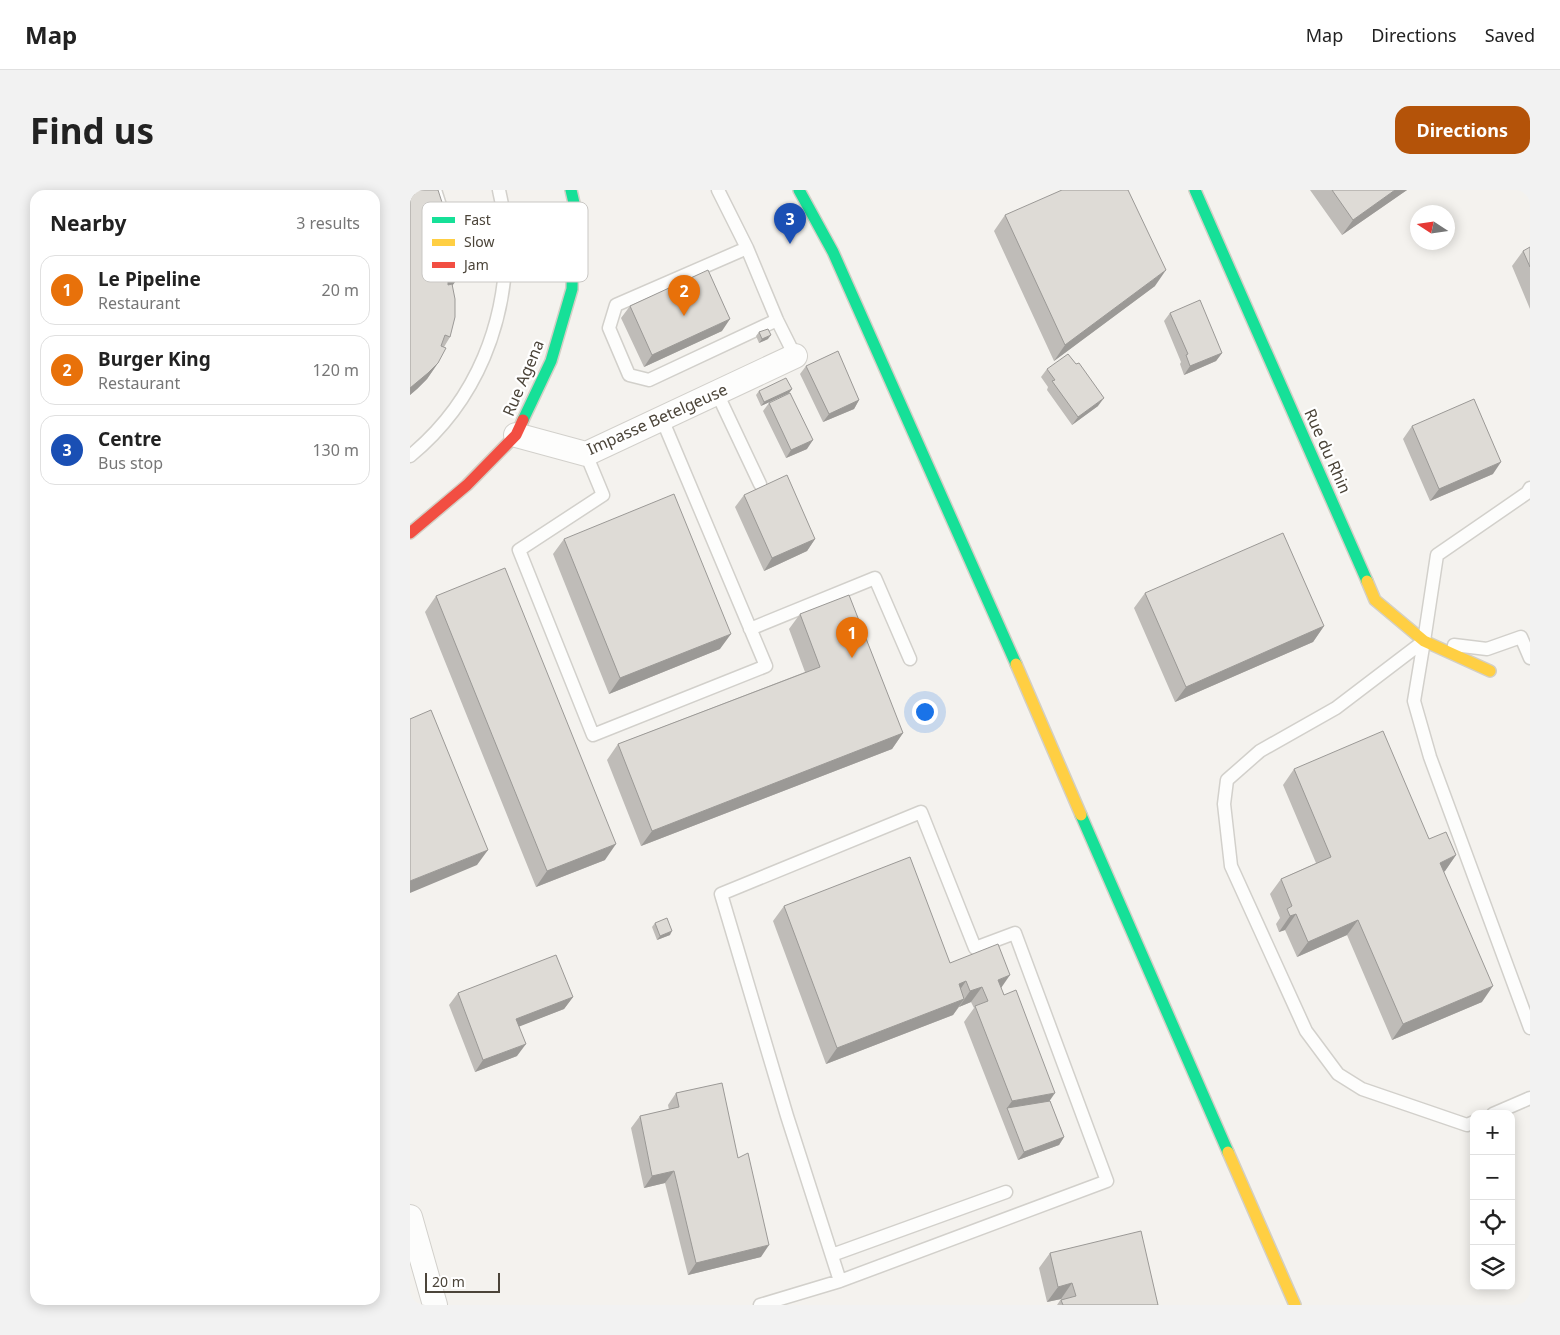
<!DOCTYPE html>
<html lang="en">
<head>
<meta charset="utf-8">
<style>
	body { margin:0; font-family:"Noto Sans",sans-serif; background:#f2f2f2; color:#222 }
	.controls { position:absolute; right:15px; bottom:15px; display:grid; overflow:hidden; border-radius:10px; box-shadow:0 2px 12px #0003 }
	.controls button { width:45px; height:45px; display:grid; place-items:center; padding:0; border:0; border-bottom:1px solid #e0e0e0; background:#fff; color:#222; font:25px sans-serif }
	.compass { position:absolute; left:1000px; top:15px; width:45px; height:45px; border-radius:50%; background:#fff; box-shadow:0 2px 12px #0003; rotate:282deg }
	.scale { position:absolute; left:15px; bottom:12px; width:75px; box-sizing:border-box; padding-left:5px; border:2px solid #4b4439; border-top:0; font-size:14px; line-height:18px; white-space:nowrap; color:#4b4439; -webkit-text-stroke:4px #fff; paint-order:stroke }
	.you { position:absolute; left:514px; top:521px; width:18px; height:18px; margin:-12px; border:4px solid #fff; border-radius:50%; background:#1a73e8; box-shadow:0 0 0 8px #1a73e833 }
	.badge { display:grid; place-items:center; width:32px; height:32px; border-radius:50%; background:#b45309; color:#fff; font-size:16px; font-weight:700 }
	.pin { position:absolute; translate:-50% -41px; filter:drop-shadow(0 1px 2px #0008) }
	.pin::after { content:''; position:absolute; top:26px; width:18px; height:15px; background:inherit; clip-path:polygon(0 0,100% 0,50% 100%) }
	.list { margin:0; padding:0; list-style:none }
	h2 { display:flex; justify-content:space-between; align-items:center; height:65px; margin:0; padding:0 20px; font-size:21px }
	h2 small { font-size:16px; font-weight:400; color:#767676 }
	.list li { display:grid; grid-template-columns:32px 1fr auto; gap:15px; align-items:center; box-sizing:border-box; height:70px; margin:0 10px 10px; padding:0 10px; border:1px solid #e0e0e0; border-radius:15px }
	.list b { display:block; font-size:19px; white-space:nowrap }
	.list p { margin:0; font-size:16px; white-space:nowrap; color:#767676 }
	.list em { font-size:16px; font-style:normal; color:#767676 }
	.icon { flex:none; width:28px; height:28px; fill:none; stroke:currentColor; stroke-width:2; stroke-linecap:round; stroke-linejoin:round }
	.map { position:relative; flex:none; width:1120px; height:1115px; overflow:hidden; border-radius:15px }
	header { display:flex; align-items:center; gap:30px; box-sizing:border-box; height:70px; padding:0 25px; background:#fff; border-bottom:1px solid #e0e0e0 }
	header strong { font-size:24px }
	nav { display:flex; gap:28px; margin-inline-start:auto; font-size:18px }
	.intro { display:flex; align-items:center; justify-content:space-between; box-sizing:border-box; height:120px; padding:0 30px }
	h1 { margin:0; font-size:35px }
	.button { padding:12px 22px; border-radius:15px; background:#b45309; color:#fff; font-size:18px; font-weight:700 }
	main { display:flex; gap:30px; padding:0 30px }
	aside { flex:1; background:#fff; border-radius:15px; box-shadow:0 2px 12px #0003 }
	.map>svg:first-child { display:block }
</style>
</head>
<body>
<header>
<strong>Map</strong>
<nav><a>Map</a><a>Directions</a><a>Saved</a></nav>
</header>
<div class="intro"><h1>Find us</h1><a class="button">Directions</a></div>
<main>
<aside>
<h2>Nearby<small>3 results</small></h2>
<ul class="list">
<li><span class="badge" style="background:#e8710a">1</span><div><b>Le Pipeline</b><p>Restaurant</p></div><em>20 m</em></li>
<li><span class="badge" style="background:#e8710a">2</span><div><b>Burger King</b><p>Restaurant</p></div><em>120 m</em></li>
<li><span class="badge" style="background:#1a4fb4">3</span><div><b>Centre</b><p>Bus stop</p></div><em>130 m</em></li>
</ul>
</aside>
<div class="map">
<svg width="1120" height="1115" viewBox="0 0 1120 1115">
	<rect width="100%" height="100%" fill="#f4f2ee"/>
	<g fill="none" stroke-linecap="round" stroke-linejoin="round">
		<defs>
			<path id="lane" d="M25 0 37 37 93 21
				M308 0 337 58 367 130 385 166
				M337 58 206 115 199 138 219 185 239 190 367 130
				M307 203 350 294
				M176 264 193 305 109 360 183 545 356 476 252 229
				M0 266C67 211 98 131 96 46 96 31 92 15 89 0
				M340 439 465 388 500 469
				M1014 451 1027 365 1117 303 1120 298
				M1044 455 1077 459 1111 447 1120 468
				M1083 924 1120 908
				M1064 932 1057 935 952 899 928 884 896 841 821 676 814 614 817 590 850 561 926 518 1014 451 1004 511 1020 567 1120 838
				M422 1065 596 1002
				M350 1115 430 1091 377 926 311 704 511 622 565 758 605 743 697 991 430 1091"/>
			<path id="street" d="M106 245 176 264 385 166
				M0 1027 25 1115"/>
			<path id="fast" d="M389 0 423 62 606 474
				M785 0 957 391
				M113 230 141 171 162 99 164 13 161 0
				M671 625 818 962"/>
			<path id="slow" d="M957 391 965 410 1014 451 1080 481
				M606 474 671 625
				M818 962 885 1115"/>
			<path id="jam" d="M0 343 57 295 106 245 113 230"/>
		</defs>
		<use href="#lane" stroke="#d2d0cb" stroke-width="15"/>
		<use href="#street" stroke="#d2d0cb" stroke-width="26"/>
		<use href="#fast" stroke="#d3cfc5" stroke-width="14"/>
		<use href="#slow" stroke="#d3cfc5" stroke-width="14"/>
		<use href="#jam" stroke="#d3cfc5" stroke-width="14"/>
		<use href="#lane" stroke="#fdfdfc" stroke-width="12"/>
		<use href="#street" stroke="#fdfdfc" stroke-width="24"/>
		<use href="#fast" stroke="#16e098" stroke-width="11"/>
		<use href="#slow" stroke="#ffcf43" stroke-width="11"/>
		<use href="#jam" stroke="#f24e42" stroke-width="11"/>
	</g>
	<path fill="#bfbcb8" d="M0 0 39 34 29 49 34 76 42 95 40 147 34 157 28 173 17 189 7 199 0 205Z
		M900 0H997L932 45Z
		M595 25 745 96 644 171 584 41Z
		M1120 57V119L1102 76 1113 61Z
		M220 116 312 141 234 177 211 128Z
		M760 123 812 163 806 171 774 185 770 174 771 172 754 131Z
		M349 142 358 149 349 153 346 146Z
		M666 174 688 216 662 235 637 200 638 197 631 187 637 179Z
		M396 176 449 210 444 219 413 232 390 184Z
		M382 199 379 203 351 216 346 205 349 201Z
		M359 213 397 259 376 268 353 221Z
		M1002 236 1083 284 1020 311 993 249Z
		M334 305 405 349 397 361 354 381 325 317Z
		M154 349 310 459 199 504 143 364Z
		M735 403 914 436 903 452 765 512 724 418Z
		M26 406 195 670 126 697 15 422Z
		M390 424 493 543 482 559 231 656 197 570 208 554 395 482 379 439Z
		M884 579 1019 649 1046 665 1035 681 1034 682 1072 812 982 850 937 745 887 767 875 740 869 742 866 734 870 728 860 704 871 689 906 673 873 595Z
		M374 716 540 773 591 798 640 911 654 947 649 955 608 970 554 832 564 818 561 812 549 817 543 825 416 874 363 731Z
		M245 733 260 745 247 750 242 737Z
		M48 803 163 807 154 819 109 836 107 866 65 882 39 815Z
		M266 903 328 968 351 1067 278 1085 255 993 234 998 221 938 230 926 259 920 258 915Z
		M640 1063 748 1115H647L651 1109 637 1112 629 1078Z"/>
	<path fill="#9b9996" d="M985 0H997L932 45 943 30Z
		M39 34 28 50 27 38Z
		M756 80 745 96 644 171 655 155Z
		M48 88 37 103 38 91Z
		M320 129 312 141 234 177 242 165Z
		M361 145 358 149 349 153 352 149Z
		M812 163 806 171 774 185 780 176Z
		M28 173 17 189 7 199 0 205V198Z
		M382 199 379 203 351 216 354 212Z
		M694 208 688 216 662 235 668 227Z
		M449 210 444 219 413 232 419 224Z
		M403 250 397 259 376 268 381 260Z
		M1091 272 1083 284 1020 311 1029 299Z
		M405 349 397 361 354 381 362 368Z
		M914 436 903 452 765 512 776 497Z
		M321 444 310 459 199 504 210 488Z
		M493 543 482 559 231 656 242 641Z
		M206 654 195 670 126 697 137 681Z
		M78 660 67 675 0 703V691Z
		M1046 665 1035 681 1018 688 1030 673Z
		M886 724 875 740 869 742 880 726Z
		M948 730 937 745 887 767 898 752Z
		M262 741 260 745 247 750 250 746Z
		M600 785 589 801 588 790Z
		M556 791 545 807 549 794Z
		M1083 796 1072 812 982 850 993 834Z
		M572 797 561 812 549 817 560 801Z
		M163 807 154 819 98 841 106 829Z
		M554 809 543 825 416 874 427 858Z
		M116 854 107 866 65 882 73 870Z
		M645 903 634 919 597 918 602 911Z
		M654 947 649 955 608 970 614 962Z
		M264 981 255 993 234 998 242 986Z
		M359 1055 351 1067 278 1085 286 1073Z
		M662 1093 651 1109 637 1112 648 1097Z"/>
	<path fill="#dedbd6" stroke="#9b9996" d="M0 0H28L39 34 27 38 34 76 43 73 48 88 38 91V95L42 94 45 109V127L40 147 35 145 31 156 36 158 28 173 18 183 0 198Z
		M652 0H718L756 80 655 155 595 25Z
		M922 0H985L943 30Z
		M1120 57V77L1113 61Z
		M298 80 320 129 242 165 220 116Z
		M790 110 812 163 780 176 776 165 778 164 760 123Z
		M358 139 361 145 352 149 349 142Z
		M428 161 449 210 419 224 396 176Z
		M658 164 666 174 669 173 694 208 668 227 642 191 645 190 637 179Z
		M376 188 382 199 354 212 349 201Z
		M380 203 403 250 381 260 359 213Z
		M1064 209 1091 272 1029 299 1002 236Z
		M377 285 405 349 362 368 334 305Z
		M264 304 321 444 210 488 154 349Z
		M873 343 914 436 776 497 735 403Z
		M95 378 206 654 137 681 26 406Z
		M439 405 493 543 242 641 208 554 410 477 390 424Z
		M21 520 78 660 0 691V529Z
		M973 541 1019 649 1036 642 1046 665 1030 673 1083 796 993 834 948 730 898 752 886 724 880 726 877 719 882 716 871 689 921 667 884 579Z
		M500 667 540 773 588 754 600 785 588 790 594 805 606 800 645 903 602 911 565 816 578 811 572 797 560 801 556 791 549 794 554 809 427 858 374 716Z
		M257 728 262 741 250 746 245 733Z
		M146 765 163 807 106 829 116 854 73 870 48 803Z
		M312 893 328 968 338 963 359 1055 286 1073 264 981 242 986 230 926 269 917 266 903Z
		M640 911 654 947 614 962 597 918Z
		M731 1041 748 1115H653L651 1110 666 1106 662 1093 648 1097 640 1063Z"/>
	<g text-anchor="middle" dominant-baseline="central" stroke-width="4.5" stroke-linejoin="round" paint-order="stroke">
		<g font-size="16" fill="#4b4439" stroke="#fff">
			<text transform="translate(113 188) rotate(-67)">Rue Agena</text>
			<text transform="translate(247 229) rotate(-24)">Impasse Betelgeuse</text>
			<text transform="translate(918 261) rotate(66)">Rue du Rhin</text>
		</g>
	</g>
	<rect x="12" y="12" width="166" height="80" rx="8" fill="#fff" stroke="#c9c7c4" stroke-width="1"/>
	<rect x="22" y="27" width="23" height="6" fill="#16e098"/>
	<rect x="22" y="49" width="23" height="7" fill="#ffcf43"/>
	<rect x="22" y="72" width="23" height="6" fill="#f24e42"/>
	<g font-size="14" fill="#4b4439">
		<text x="54" y="35">Fast</text>
		<text x="54" y="57">Slow</text>
		<text x="54" y="80">Jam</text>
	</g>
</svg>
<div class="controls">
<button>+</button>
<button>−</button>
<button><svg class="icon" aria-label="locate" viewBox="0 0 24 24"><circle cx="12" cy="12" r="6"/><path d="M12 2v4M12 18v4M2 12h4M18 12h4"/></svg></button>
<button><svg class="icon" aria-label="layers" viewBox="0 0 24 24"><path d="M12 4l9 5-9 5-9-5zM3 14l9 5 9-5"/></svg></button>
</div>
<svg class="compass" viewBox="-18 -18 36 36"><path d="M0-13l5 13h-10z" fill="#e53935"/><path d="M0 13l5-13h-10z" fill="#767676"/></svg>
<div class="scale">20 m</div>
<div class="you"></div>
<div class="pin badge" style="left:442px;top:468px;background:#e8710a">1</div>
<div class="pin badge" style="left:274px;top:126px;background:#e8710a">2</div>
<div class="pin badge" style="left:380px;top:54px;background:#1a4fb4">3</div>
</div>
</main>
</body>
</html>
